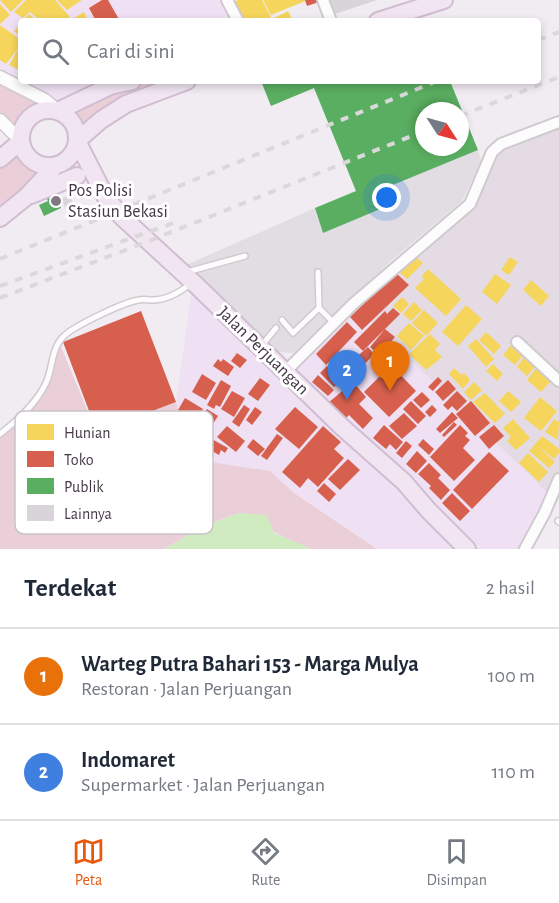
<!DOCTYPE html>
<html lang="id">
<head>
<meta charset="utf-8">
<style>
	body { margin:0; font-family:"Alegreya Sans",sans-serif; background:#f6f6f7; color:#1f2937 }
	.compass { position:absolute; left:415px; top:102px; width:54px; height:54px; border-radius:50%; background:#fff; box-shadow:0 3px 9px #0003; rotate:126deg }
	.you { position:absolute; left:387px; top:198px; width:21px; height:21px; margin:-15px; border:4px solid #fff; border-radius:50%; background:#1a73e8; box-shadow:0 0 0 9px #1a73e833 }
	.badge { display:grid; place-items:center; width:39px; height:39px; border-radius:50%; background:#ea580c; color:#fff; font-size:20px; font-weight:700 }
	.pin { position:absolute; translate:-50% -50px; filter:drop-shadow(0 2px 3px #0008) }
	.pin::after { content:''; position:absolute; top:32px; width:21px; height:18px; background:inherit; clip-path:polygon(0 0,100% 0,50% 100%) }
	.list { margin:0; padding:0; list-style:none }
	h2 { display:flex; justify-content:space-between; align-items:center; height:78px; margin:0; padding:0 24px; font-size:26px }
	h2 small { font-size:20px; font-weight:400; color:#747a83 }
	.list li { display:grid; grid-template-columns:39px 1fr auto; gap:18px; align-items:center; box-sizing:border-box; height:96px; padding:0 24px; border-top:2px solid #e0e1e3 }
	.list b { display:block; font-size:22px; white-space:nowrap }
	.list p { margin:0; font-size:20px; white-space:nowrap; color:#747a83 }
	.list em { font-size:20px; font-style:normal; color:#747a83 }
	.icon { flex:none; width:33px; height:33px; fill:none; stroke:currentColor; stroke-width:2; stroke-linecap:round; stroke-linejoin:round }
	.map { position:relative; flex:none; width:559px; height:549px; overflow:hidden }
	.search { position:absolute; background:#fff; box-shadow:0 3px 9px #0003; left:18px; right:18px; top:18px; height:66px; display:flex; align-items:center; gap:15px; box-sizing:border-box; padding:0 21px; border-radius:6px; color:#747a83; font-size:22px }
	.sheet { height:270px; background:#fff }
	nav { display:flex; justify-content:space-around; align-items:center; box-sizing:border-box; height:84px; border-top:2px solid #e0e1e3; background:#fff; font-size:16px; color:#747a83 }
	nav a { display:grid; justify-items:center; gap:3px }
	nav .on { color:#ea580c }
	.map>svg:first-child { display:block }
</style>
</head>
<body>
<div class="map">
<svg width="559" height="549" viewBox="0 0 559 549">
	<rect width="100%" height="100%" fill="#f1ecf2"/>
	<path fill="#e4dbe5" d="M559 122V479L545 512 353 304 463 211 492 152Z"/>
	<path fill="#efe1f3" d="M0 0H227L238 21H21V81H132L58 111 0 77Z
		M193 282 285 372 353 304 552 497 525 549H377L294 493 270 471 157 454 178 410 176 402Z"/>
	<path fill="#eacfd9" d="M0 77 58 111 132 81H187L76 131C73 121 65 112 54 111 15 107 8 162 50 166L0 218V159L20 141 0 120Z
		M59 342 97 433 176 402 178 410 158 454 270 471 294 493 377 549H306L239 513 206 525 164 549H0V434L14 423 46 383Z"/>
	<path fill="#e2dde3" d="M478 150 481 161 462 201 392 260 293 353 279 352 184 266 315 208 323 233 390 205 383 189Z"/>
	<path fill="#d1ebc1" d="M239 513 267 515 274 533 312 549H164L206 525Z"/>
	<path fill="#f6d55c" d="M0 0H23L11 12Z
		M26 0H55L70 17 65 21H41L30 12 23 18 14 12Z
		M57 0H82L67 10Z
		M238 0H262L271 17 263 21H239L230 4Z
		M263 0H308L271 15Z
		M0 4 10 15 0 24Z
		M288 11 293 21H275L274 18Z
		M84 12 88 21H69Z
		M29 14 37 21H23Z
		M21 23V37L14 31Z
		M0 25 21 40V71L9 65 20 46 6 64 0 60Z
		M415 256 423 263 407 279 399 272Z
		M510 257 518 262 509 275 501 270Z
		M428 269 461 299 446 316 415 288 424 279 421 277Z
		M495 274 511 285 497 304 482 292Z
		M531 280 549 296 541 306 523 290Z
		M402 297 409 304 401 313 393 306Z
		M414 302 422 310 411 321 403 314Z
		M466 305 482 319 458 346 442 332Z
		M424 310 438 323 426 336 412 323Z
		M409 323 424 336 411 350 397 336Z
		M486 332 501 346 494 354 479 340Z
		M430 334 440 344 435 350 442 357 426 370 409 354Z
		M476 339 494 359 486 367 468 346Z
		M512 344 524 354 515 365 503 355Z
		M525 356 536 365 527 376 517 367Z
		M493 364 503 374 497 381 486 371Z
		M538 366 553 379 541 392 527 380Z
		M454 368 462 375 464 373 470 380 463 389 449 374Z
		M474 382 482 390 471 400 464 392Z
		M508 391 521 402 511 412 499 401Z
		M485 393 505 414 495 423 473 402Z
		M540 397 557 411 541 431 524 418Z
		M513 419 530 438 516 450 507 441 511 437 503 428Z
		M554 419 559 422 558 440 545 432Z
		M542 436 559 449V453L554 459 537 446 555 462 549 468 529 451Z
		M528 453 548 472 539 482 519 463Z"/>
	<path fill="#d6604d" d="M102 0H108L120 21H96L89 8Z
		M305 0H325L307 6Z
		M396 273 409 285 362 330 350 317Z
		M393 308 400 314 363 351 354 342 385 311 387 314Z
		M141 311 176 402 97 432 63 342Z
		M347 322 357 332 326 365 316 354Z
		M385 329 395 337 379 355 370 347Z
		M368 347 374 354 361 368 353 360Z
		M237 353 247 360 240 368 231 361Z
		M341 353 351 364 344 371 333 361Z
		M218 359 221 362 223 359 234 367 228 376 213 366Z
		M354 363 360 369 350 380 344 374Z
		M391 365 416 391 389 417 364 392Z
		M327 366 341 380 334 387 320 373Z
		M202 374 216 383 206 400 192 392Z
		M318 375 334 390 328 396 312 382Z
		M438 377 442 381 433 391 428 387Z
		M260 378 270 385 258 401 248 394Z
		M221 380 231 386 220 407 216 405 214 409 207 405Z
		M448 380 456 389 443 401 435 392Z
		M353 382 366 397 359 404 373 418 363 429 349 415 344 420 328 403Z
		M232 391 245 398 234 417 221 409Z
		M457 391 467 401 457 411 452 406 448 410 443 405Z
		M422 392 430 400 421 408 413 400Z
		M185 398 203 409 195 422 178 410Z
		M411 401 426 416 418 424 403 409Z
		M471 401 490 423 475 436 456 414Z
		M244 405 250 409 239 427 232 422Z
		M432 405 437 410 430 417 425 412Z
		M255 407 262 412 252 425 246 420Z
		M295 407 318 427 299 449 275 429Z
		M207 409 218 416 209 430 198 423Z
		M452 412 458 418 440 433 436 429Z
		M404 413 417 426 402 439 389 426Z
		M454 422 457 425 444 437 442 435Z
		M384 425 403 442 396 450 390 444 386 449 373 438Z
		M460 425 468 433 465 436 470 440 463 448 475 460 454 481 430 457Z
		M494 425 504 436 489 449 479 437Z
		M227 426 245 441 236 452 217 437Z
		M323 426 341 442 334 449 344 458 318 487 308 478 300 488 282 472Z
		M277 434 283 438 267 460 261 456Z
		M210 438 228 448 225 453 221 450 219 455 205 447Z
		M253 439 265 449 258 456 247 447Z
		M423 439 434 449 429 455 418 445Z
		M406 441 412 446 402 458 396 453Z
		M417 451 427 461 416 473 406 464Z
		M489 452 509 471 472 509 453 490Z
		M348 459 360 470 340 490 328 479Z
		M429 463 441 475 438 478 450 490 441 500 429 488 431 486 418 474Z
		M324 483 336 494 329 502 317 491Z
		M452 493 470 511 460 521 442 503Z"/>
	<path fill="#5aae61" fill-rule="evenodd" d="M261 81H450L478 150 383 189 390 205 323 233 315 208 356 191 314 88 271 106ZM424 111H460V147H424Z
		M54 193 61 208 44 216 39 205 48 201 46 197Z"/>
	<path fill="#d9d4da" d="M327 0H377L332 15Z
		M69 195 74 204 66 209 61 199Z"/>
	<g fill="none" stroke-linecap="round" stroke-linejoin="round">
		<defs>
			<path id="service" d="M187 272 245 256
				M319 308 334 323
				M282 320 293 333 319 308 318 272
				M262 345 276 328
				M0 434C18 420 36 404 46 383 53 368 51 348 64 336 74 326 124 302 139 300 143 299 148 300 152 300 167 300 179 293 190 284
				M558 521 559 522"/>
			<path id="minor" d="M227 0 238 21
				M323 0 331 21
				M517 342 559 381
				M285 372 353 304 470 204 492 152 501 144 559 122
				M525 549 545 512 559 479"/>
			<path id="tertiary" d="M0 77 45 100 58 111
				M0 120 21 141"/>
			<path id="primary" d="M378 21 444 0
				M187 81 126 104 101 120 77 141 105 196 122 217 196 285 342 427 404 482 429 511 467 549
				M21 138a28 28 0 1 1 56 0a28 28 0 1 1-56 0Z
				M58 111 110 86 132 81
				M0 159 21 141
				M31 195 77 176
				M0 218 26 197 56 165"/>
		</defs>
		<use href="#service" stroke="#cfcacf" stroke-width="8"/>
		<use href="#minor" stroke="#cfcacf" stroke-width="14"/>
		<use href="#tertiary" stroke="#cfcacf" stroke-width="15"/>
		<use href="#primary" stroke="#d1bcd2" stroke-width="20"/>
		<use href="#service" stroke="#fdfcfd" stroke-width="5"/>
		<use href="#minor" stroke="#fdfcfd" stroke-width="10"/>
		<use href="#tertiary" stroke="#fdfcfd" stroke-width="12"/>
		<use href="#primary" stroke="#f0e5f0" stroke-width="16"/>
		<path stroke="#dad9da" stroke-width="4" stroke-dasharray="8 8" stroke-linecap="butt" d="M538 40 559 32
			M460 116 559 77
			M0 259 437 81
			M0 286 173 223
			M0 298 149 241 424 131"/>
	</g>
	<circle fill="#817883" stroke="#fff" stroke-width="2" cx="56" cy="201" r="6"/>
	<g text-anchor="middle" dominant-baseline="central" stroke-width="6" stroke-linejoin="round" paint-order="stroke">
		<g font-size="18" fill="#453947" stroke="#fff" text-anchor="start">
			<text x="68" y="191">Pos Polisi<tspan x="68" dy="21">Stasiun Bekasi</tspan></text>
		</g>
		<g font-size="18" fill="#453947" stroke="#fff">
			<text transform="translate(263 351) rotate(44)">Jalan Perjuangan</text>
		</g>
	</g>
	<rect x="15" y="411" width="198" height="123" rx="9" fill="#fff" stroke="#c7c4c8" stroke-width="1.5"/>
	<rect x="27" y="424" width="27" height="16" fill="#f6d55c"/>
	<rect x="27" y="451" width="27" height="16" fill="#d6604d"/>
	<rect x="27" y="478" width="27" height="16" fill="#5aae61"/>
	<rect x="27" y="505" width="27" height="16" fill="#d9d4da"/>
	<g font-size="16" fill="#453947">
		<text x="64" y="438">Hunian</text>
		<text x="64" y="465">Toko</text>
		<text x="64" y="492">Publik</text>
		<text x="64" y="519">Lainnya</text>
	</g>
</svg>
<svg class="compass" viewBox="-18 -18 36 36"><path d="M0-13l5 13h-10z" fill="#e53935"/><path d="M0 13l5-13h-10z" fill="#747a83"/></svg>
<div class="you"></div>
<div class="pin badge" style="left:390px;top:391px;background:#e8710a">1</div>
<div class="pin badge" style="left:347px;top:400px;background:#3f7fe0">2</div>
<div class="search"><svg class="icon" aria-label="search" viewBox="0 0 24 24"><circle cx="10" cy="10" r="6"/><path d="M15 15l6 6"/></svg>Cari di sini</div>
</div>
<section class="sheet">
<h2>Terdekat<small>2 hasil</small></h2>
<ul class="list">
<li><span class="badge" style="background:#e8710a">1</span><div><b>Warteg Putra Bahari 153 - Marga Mulya</b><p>Restoran · Jalan Perjuangan</p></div><em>100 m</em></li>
<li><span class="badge" style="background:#3f7fe0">2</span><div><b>Indomaret</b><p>Supermarket · Jalan Perjuangan</p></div><em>110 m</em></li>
</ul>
</section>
<nav>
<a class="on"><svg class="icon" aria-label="map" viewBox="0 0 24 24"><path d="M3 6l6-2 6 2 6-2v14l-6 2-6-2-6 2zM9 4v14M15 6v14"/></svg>Peta</a>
<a><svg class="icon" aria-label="directions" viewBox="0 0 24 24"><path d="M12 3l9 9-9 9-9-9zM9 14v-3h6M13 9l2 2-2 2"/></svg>Rute</a>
<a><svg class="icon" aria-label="saved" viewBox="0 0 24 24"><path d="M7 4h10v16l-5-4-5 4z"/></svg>Disimpan</a>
</nav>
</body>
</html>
